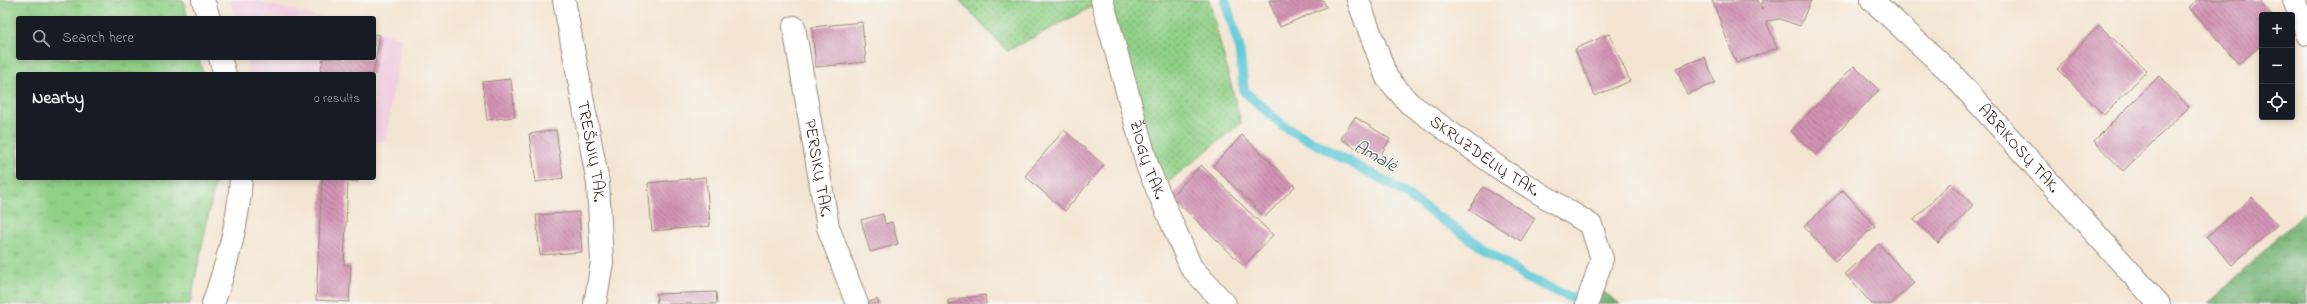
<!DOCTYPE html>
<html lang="en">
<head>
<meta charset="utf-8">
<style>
	body { margin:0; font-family:"Indie Flower",sans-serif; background:#20242c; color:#f1f3f6 }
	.controls { position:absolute; right:12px; top:12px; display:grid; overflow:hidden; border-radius:4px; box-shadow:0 2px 6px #0003 }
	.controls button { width:36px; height:36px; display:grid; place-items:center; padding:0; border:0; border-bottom:1px solid #363941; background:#171b24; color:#f1f3f6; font:20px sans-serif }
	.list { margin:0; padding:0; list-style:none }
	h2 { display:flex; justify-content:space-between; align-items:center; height:52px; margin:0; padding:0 16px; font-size:17px }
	h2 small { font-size:13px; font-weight:400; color:#9ea1a6 }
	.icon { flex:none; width:22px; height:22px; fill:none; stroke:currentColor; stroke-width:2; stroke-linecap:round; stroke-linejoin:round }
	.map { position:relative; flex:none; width:2307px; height:304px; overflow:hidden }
	.search { position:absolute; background:#171b24; box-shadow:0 2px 6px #0003; left:16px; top:16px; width:360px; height:44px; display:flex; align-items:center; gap:10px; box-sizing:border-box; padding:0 14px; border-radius:4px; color:#9ea1a6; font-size:15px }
	.panel { position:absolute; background:#171b24; box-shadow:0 2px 6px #0003; left:16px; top:72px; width:360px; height:108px; border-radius:4px }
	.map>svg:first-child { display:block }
</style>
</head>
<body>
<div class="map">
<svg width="2307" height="304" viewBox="0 0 2307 304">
	<defs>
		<pattern id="grass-tufts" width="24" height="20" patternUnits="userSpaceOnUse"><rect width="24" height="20" fill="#90d087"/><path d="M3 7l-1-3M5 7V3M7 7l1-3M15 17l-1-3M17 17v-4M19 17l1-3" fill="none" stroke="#77a96e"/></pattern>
		<pattern id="forest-crowns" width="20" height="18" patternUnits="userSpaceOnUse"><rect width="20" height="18" fill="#74b274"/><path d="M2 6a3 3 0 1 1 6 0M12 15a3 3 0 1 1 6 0" fill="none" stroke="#60915f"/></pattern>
		<pattern id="garden-dots" width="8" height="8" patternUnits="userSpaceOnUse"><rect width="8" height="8" fill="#90d087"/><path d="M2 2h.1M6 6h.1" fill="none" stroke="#77a96e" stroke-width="1.8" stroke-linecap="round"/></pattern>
		<pattern id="building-back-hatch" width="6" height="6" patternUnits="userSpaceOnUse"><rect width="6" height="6" fill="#d192b3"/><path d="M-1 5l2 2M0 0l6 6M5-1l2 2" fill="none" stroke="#ab7791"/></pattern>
	</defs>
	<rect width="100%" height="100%" fill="#f6f6f2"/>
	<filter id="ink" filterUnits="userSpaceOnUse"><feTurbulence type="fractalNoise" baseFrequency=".025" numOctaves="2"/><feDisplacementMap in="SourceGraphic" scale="8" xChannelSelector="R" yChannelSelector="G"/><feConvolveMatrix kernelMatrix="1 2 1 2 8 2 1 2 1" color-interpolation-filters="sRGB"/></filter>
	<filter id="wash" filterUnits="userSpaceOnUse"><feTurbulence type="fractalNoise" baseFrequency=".012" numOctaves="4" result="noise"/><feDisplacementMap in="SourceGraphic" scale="16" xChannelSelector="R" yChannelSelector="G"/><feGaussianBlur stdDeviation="0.9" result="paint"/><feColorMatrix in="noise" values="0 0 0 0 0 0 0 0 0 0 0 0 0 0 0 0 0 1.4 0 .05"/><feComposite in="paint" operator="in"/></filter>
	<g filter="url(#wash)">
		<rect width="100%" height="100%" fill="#f4e5d2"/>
		<path fill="#f1d0e3" d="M230 0H251L323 18H235Z
			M374 31 401 37 386 142H374V74H249L245 58H374Z"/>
		<path fill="url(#grass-tufts)" stroke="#667d52" d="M0 0H183L188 18H18V58H199L203 74H18V178H216L190 304H0Z"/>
		<path fill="url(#forest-crowns)" stroke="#586e49" d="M2307 210V304H2208Z
			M1600 289 1620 304H1595Z"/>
		<path fill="url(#garden-dots)" stroke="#667d52" d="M959 0H1209L1241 123 1158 190 1103 1 1007 51Z"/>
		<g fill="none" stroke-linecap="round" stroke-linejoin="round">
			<path stroke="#5ec9d7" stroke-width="10" d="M1225 0 1239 46 1244 91 1285 127 1389 183 1527 278 1572 298"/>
		</g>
		<g id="blocks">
			<path fill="url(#building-back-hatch)" d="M1269 0H1323L1326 7 1280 27Z
				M1712 0H1758L1762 9 1763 0H1811L1800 26 1780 19 1766 21 1777 48 1736 63Z
				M2197 0H2259L2272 15H2262V44L2239 64 2189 7Z
				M862 22 866 62 816 67 812 27Z
				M2099 25 2147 71 2104 115 2057 69Z
				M374 34 380 35 373 74H320L323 58H374Z
				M1609 34 1630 81 1595 96 1575 49Z
				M1705 57 1715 83 1687 94 1676 68Z
				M1854 66 1879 90 1816 155 1791 131Z
				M2159 76 2189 107 2123 171 2094 141Z
				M511 79 515 117 487 120 482 82Z
				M1355 117 1390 139 1377 161 1341 139Z
				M556 130 563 178 536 182 529 134Z
				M1064 130 1104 165 1065 211 1025 176Z
				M1242 135 1295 186 1265 217 1213 166Z
				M1201 165 1273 235 1244 266 1171 196Z
				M706 177 710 226 652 231 648 183Z
				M322 178H358V182L348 181 344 265H351L349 302 316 300Z
				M1950 183 1973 205 1938 243 1914 220Z
				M1483 187 1535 218 1521 241 1469 210Z
				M1843 190 1875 226 1835 261 1804 226Z
				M2252 197 2277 225 2232 265 2207 237Z
				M579 212 582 252 540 255 536 215Z
				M883 214 885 224 892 222 898 244 870 252 861 220Z
				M1879 244 1914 283 1891 304H1872L1845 274Z
				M716 292 717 304H657L656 294Z
				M985 295 986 304H948V300Z
				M877 299 879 304H865Z"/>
		</g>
	</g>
	<g filter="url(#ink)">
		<use href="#blocks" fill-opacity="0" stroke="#988878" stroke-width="1"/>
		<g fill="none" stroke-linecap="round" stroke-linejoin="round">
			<defs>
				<g id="minor">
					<path d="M203 0 209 18"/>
					<path id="s1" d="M564 0 598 183 602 262 595 304"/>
					<path id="s2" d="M1102 0 1148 168 1191 267 1225 304"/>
					<path id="s3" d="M1358 0 1387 78 1409 103 1502 170 1591 225 1602 259 1587 304"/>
					<path id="s4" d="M1872 0 1952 74 2159 304"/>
					<path d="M2294 0 2307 34"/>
					<path id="s5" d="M794 27 828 227 857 304"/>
					<path d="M220 58 225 74"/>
					<path d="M213 304C227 263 239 221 241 178"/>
				</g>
			</defs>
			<use href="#minor" stroke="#988878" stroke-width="24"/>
			<use href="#minor" stroke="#fff" stroke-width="22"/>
		</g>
	</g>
	<g text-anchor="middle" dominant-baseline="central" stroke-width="3" stroke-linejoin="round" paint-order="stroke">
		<g font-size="17" fill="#3b2a1e" stroke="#f6f6f2">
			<text stroke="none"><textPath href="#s4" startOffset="209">ABRIKOSŲ TAK.</textPath></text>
			<text stroke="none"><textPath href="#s1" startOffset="154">TREŠNIŲ TAK.</textPath></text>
			<text stroke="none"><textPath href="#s3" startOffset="209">SKRUZDĖLIŲ TAK.</textPath></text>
			<text stroke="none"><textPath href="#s2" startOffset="166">ŽIOGŲ TAK.</textPath></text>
			<text stroke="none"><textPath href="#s5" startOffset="143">PERSIKŲ TAK.</textPath></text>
		</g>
		<g font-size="18" font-style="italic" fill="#465a56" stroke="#f6f6f2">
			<text transform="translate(1375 157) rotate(29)">Amalė</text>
		</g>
	</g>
</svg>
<div class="controls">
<button>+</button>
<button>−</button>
<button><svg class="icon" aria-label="locate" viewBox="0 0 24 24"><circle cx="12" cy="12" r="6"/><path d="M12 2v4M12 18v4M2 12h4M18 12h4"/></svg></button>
</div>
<div class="search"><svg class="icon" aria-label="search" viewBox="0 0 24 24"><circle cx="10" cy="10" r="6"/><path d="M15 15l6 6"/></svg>Search here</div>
<section class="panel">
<h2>Nearby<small>0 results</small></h2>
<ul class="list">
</ul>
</section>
</div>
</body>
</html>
